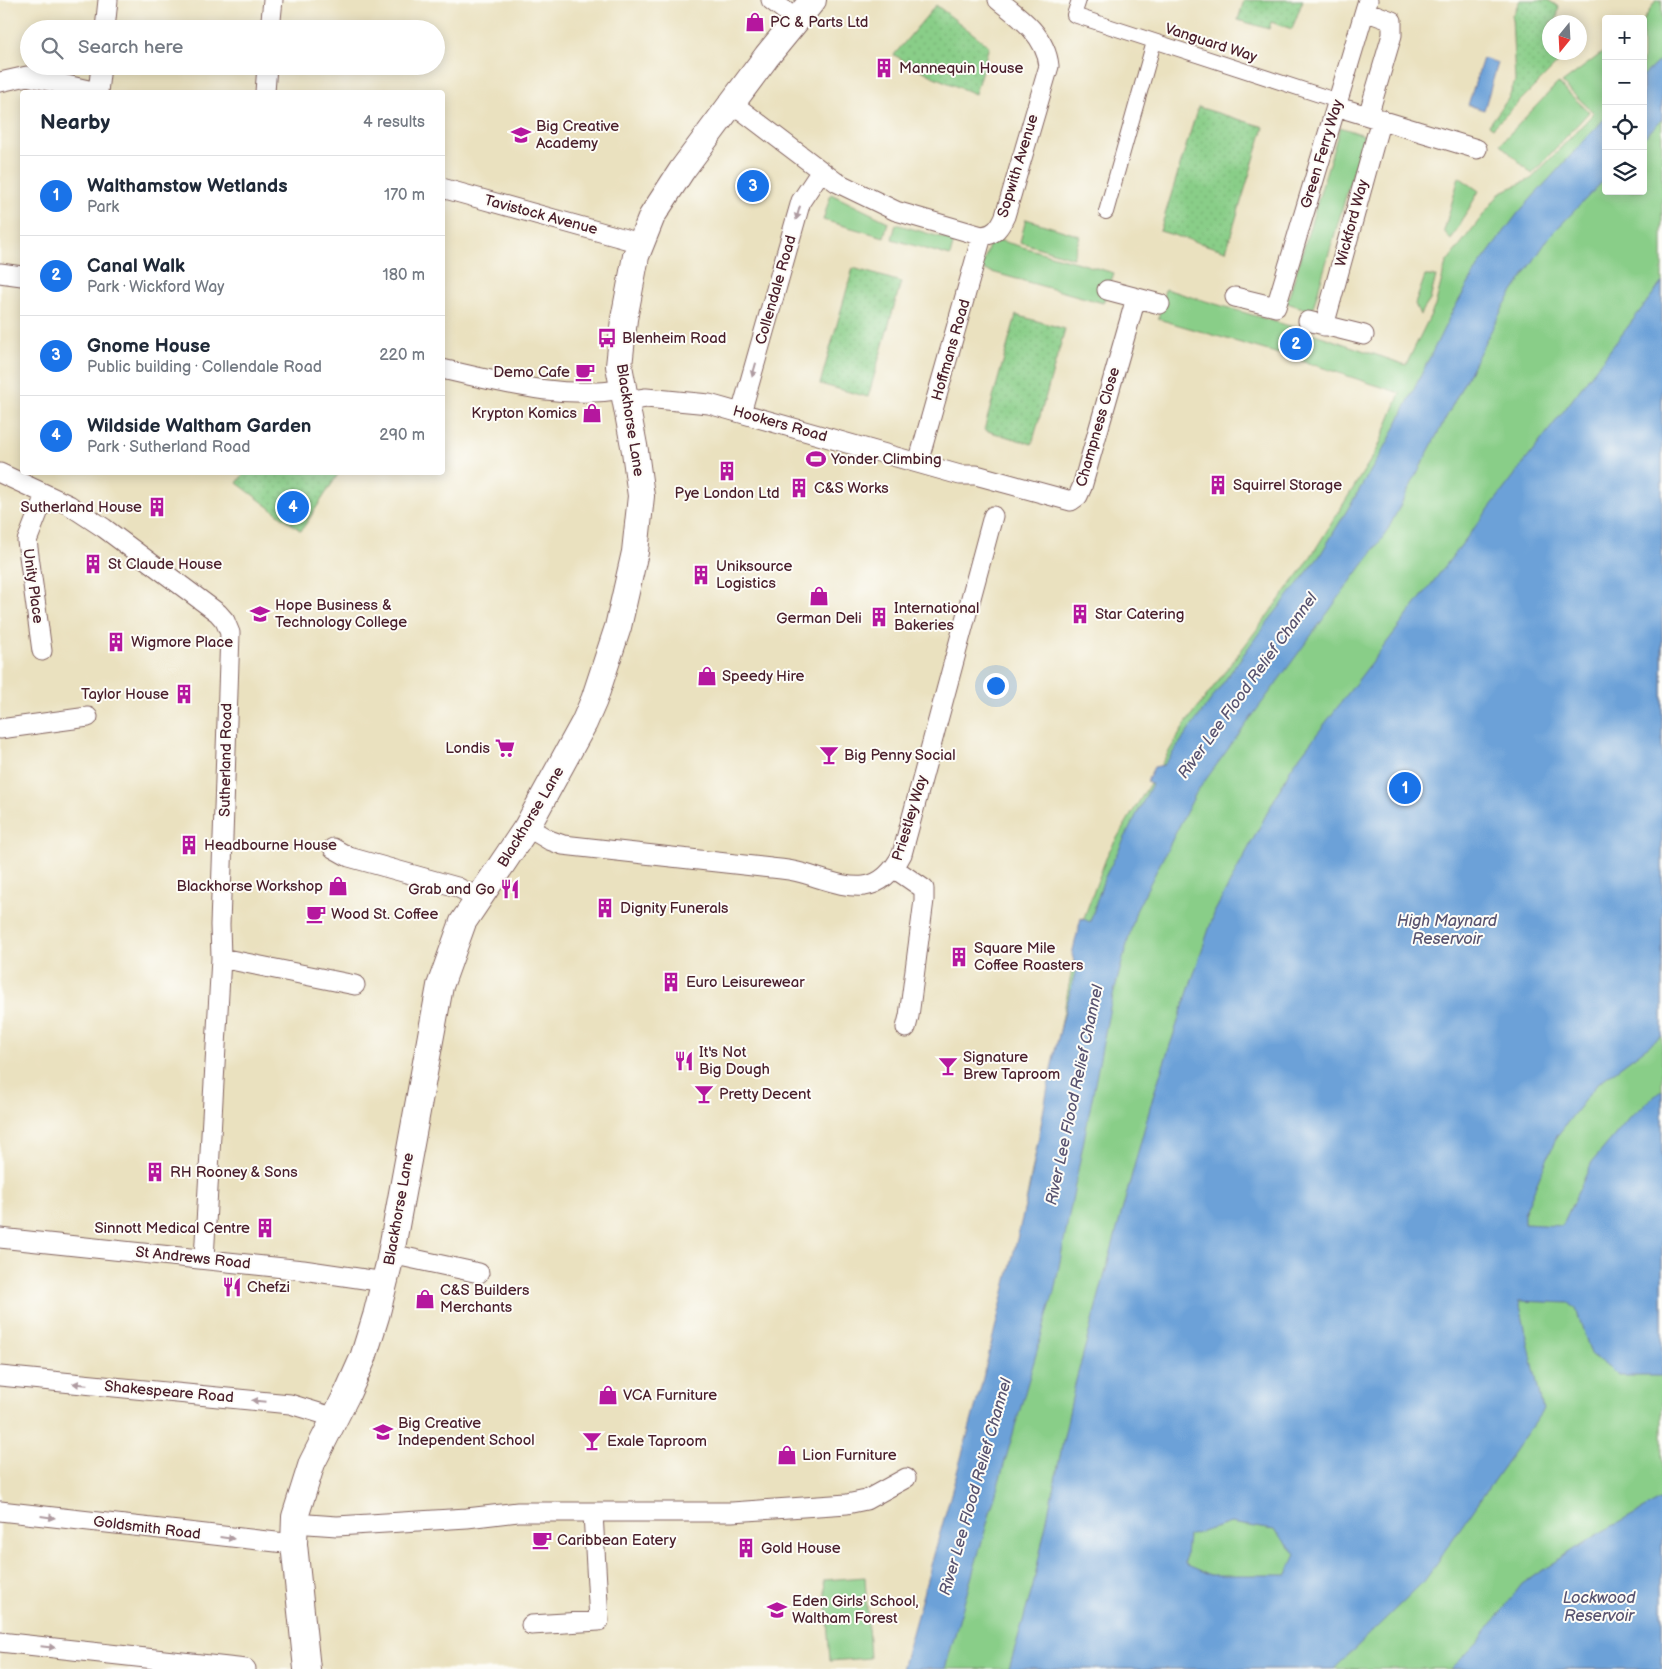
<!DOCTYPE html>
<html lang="en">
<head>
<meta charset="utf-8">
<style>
	body { margin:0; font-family:"Balsamiq Sans",sans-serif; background:#f6f6f7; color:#1f2937 }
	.controls { position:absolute; right:15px; top:15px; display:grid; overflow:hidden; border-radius:5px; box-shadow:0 2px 12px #0003 }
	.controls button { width:45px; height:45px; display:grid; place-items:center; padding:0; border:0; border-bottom:1px solid #e0e1e3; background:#fff; color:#1f2937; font:25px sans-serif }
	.compass { position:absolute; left:1542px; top:15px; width:45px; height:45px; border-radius:50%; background:#fff; box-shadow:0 2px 12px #0003; rotate:198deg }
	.you { position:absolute; left:995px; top:685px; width:18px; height:18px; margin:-12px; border:4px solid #fff; border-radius:50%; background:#1a73e8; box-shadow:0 0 0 8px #1a73e833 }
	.badge { display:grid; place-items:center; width:32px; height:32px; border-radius:50%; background:#1a73e8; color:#fff; font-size:16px; font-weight:700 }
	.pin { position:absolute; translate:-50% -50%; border:2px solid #fff; box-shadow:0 1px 5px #0006 }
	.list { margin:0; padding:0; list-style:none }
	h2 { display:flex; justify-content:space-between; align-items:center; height:65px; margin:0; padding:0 20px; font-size:21px }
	h2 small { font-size:16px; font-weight:400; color:#747a83 }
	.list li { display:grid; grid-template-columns:32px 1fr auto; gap:15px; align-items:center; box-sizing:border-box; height:80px; padding:0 20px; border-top:1px solid #e0e1e3 }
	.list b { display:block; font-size:19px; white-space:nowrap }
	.list p { margin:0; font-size:16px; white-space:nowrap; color:#747a83 }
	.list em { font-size:16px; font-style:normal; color:#747a83 }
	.icon { flex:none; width:28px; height:28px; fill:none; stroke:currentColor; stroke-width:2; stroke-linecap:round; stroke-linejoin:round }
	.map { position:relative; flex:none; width:1662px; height:1669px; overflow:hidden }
	.search { position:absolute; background:#fff; box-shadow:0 2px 12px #0003; left:20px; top:20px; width:425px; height:55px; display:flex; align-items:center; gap:12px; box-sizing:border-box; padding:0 18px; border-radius:28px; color:#747a83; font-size:19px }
	.panel { position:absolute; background:#fff; box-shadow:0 2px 12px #0003; left:20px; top:90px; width:425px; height:385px; border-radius:5px }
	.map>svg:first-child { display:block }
</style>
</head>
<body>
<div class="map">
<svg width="1662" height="1669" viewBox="0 0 1662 1669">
	<defs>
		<pattern id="grass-dots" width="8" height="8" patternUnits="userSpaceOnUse" patternTransform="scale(1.25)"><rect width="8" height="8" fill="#89ce88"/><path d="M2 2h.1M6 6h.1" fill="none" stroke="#78b076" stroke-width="1.8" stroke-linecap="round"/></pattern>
	</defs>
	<rect width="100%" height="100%" fill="#fdfcf7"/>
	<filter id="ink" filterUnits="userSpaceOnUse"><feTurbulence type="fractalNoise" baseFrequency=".02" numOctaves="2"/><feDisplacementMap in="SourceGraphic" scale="10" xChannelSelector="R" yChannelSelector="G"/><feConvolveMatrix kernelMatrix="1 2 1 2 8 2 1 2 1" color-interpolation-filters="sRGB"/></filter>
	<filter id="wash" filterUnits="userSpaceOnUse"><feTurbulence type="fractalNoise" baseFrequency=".0096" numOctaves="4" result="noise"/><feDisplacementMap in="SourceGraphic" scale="20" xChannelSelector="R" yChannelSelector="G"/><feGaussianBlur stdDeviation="1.12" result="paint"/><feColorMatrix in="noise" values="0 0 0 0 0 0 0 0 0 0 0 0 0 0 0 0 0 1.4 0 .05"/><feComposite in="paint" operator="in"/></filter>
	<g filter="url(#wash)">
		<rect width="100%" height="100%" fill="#eae1bf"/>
		<path fill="url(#grass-dots)" stroke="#6a765a" d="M1244 0H1303L1292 29 1271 22 1269 29 1238 20Z
			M1520 0H1548L1559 7 1556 22H1550V52L1568 53 1493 128 1489 125 1508 99 1515 82 1512 16Z
			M936 5 989 46 975 94 934 77 894 55Z
			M1198 107 1264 127 1226 251 1160 231Z
			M853 268 901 282 868 397 820 384Z
			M1016 315 1065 329 1032 444 984 430Z
			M245 472H339V473L301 531 237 483Z"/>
		<path fill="#89ce88" stroke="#6a765a" d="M1656 0H1662V1669H903L1009 1287 1077 945 1082 923 1108 853 1186 723 1305 566 1378 448 1400 393 1296 359 1158 319 1165 289 1303 330 1406 365 1435 306 1446 263 1501 192 1531 179 1594 113 1562 83 1606 50V191H1643V21Z
			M1558 83 1589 112 1532 174 1500 144Z
			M1340 127 1364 135 1312 311 1287 303Z
			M1459 177 1479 191 1451 240 1444 231Z
			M831 194 888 222 884 237 823 220Z
			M1026 219 1080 236 1073 258 1020 242Z
			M896 224 954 241 950 256 892 239Z
			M998 240 1114 273 1103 303 981 269 989 246Z
			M1425 276H1436L1430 300 1420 315 1415 304Z
			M865 1577 870 1658 830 1661 824 1580Z"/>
		<path fill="#6ca1d8" stroke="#5b6082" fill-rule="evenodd" d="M1483 58 1498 63 1484 110 1468 105Z
			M1662 58V119L1643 139V76Z
			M1606 117V178L1550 236 1505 304 1386 533 1196 793 1136 911 1110 1007 1054 1292 945 1669H902L980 1390 1029 1190 1054 1054 1076 969 1072 954 1081 918 1090 922 1104 879 1152 784 1147 781 1154 767 1164 765 1259 633 1319 557 1388 442 1451 314 1480 264 1518 213Z
			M1662 282V1036L1597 1084 1557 1136 1524 1214V1224L1562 1226 1592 1162 1630 1117 1662 1090V1376H1619L1591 1354 1576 1309 1569 1303 1519 1301 1543 1410 1422 1583 1334 1669H1009L1033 1586 1075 1384 1154 1093 1215 911 1291 768ZM1231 1523 1274 1530 1296 1554 1287 1575H1211L1185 1564 1188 1536Z
			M1662 1499V1669H1451L1477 1643 1522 1584 1596 1535Z"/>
	</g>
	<g filter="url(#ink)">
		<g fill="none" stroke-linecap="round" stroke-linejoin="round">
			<defs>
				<path id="pedestrian" d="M1079 0 1074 15 1338 101
					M1106 212 1154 42"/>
				<path id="minor" d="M771 0 797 20
					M1365 11 1392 21V35L1368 116
					M105 29 108 0
					M270 29 273 0
					M0 82 27 76 97 92
					M98 92 101 66
					M265 92 267 66
					M732 103 836 182 896 211 982 236C995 235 1000 227 1005 216L1049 66C1046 36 1020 17 998 0
					M1348 110 1477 149
					M442 188 640 243
					M0 273 22 276
					M1107 290 1160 304
					M1235 297 1276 307 1368 0
					M1308 321 1364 335
					M1324 326 1381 119
					M442 369C501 382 562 400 623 389
					M626 401 646 398 709 404 960 475H976L1071 501 1078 496 1082 487 1136 298
					M741 413 801 201 821 171
					M918 463 982 236
					M0 473 69 505 104 528 218 613 225 621 230 633 220 925 221 958 204 1259
					M42 651 27 541 45 495
					M0 729 88 717
					M527 827 549 840 563 845 771 868C781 869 792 870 802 873 844 885 877 903 902 854L993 516
					M333 848 349 857 457 887 480 899
					M895 869 924 889V900L909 1016 906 1028
					M221 958 355 985
					M0 1238 303 1270 385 1282
					M391 1254 479 1273
					M0 1376 290 1404 336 1418
					M0 1511 294 1544
					M294 1523 337 1526 467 1518 518 1512H732L847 1504 866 1500 906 1478
					M531 1625 599 1621 593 1513
					M0 1642 246 1669"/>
				<path id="secondary" d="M307 1669 294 1544 295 1517 312 1463 347 1394 363 1358 376 1316 389 1264 440 986 463 922 527 827 584 723 594 700 618 627 635 552 641 496 635 451 619 366 624 319 636 256 652 216 682 170 767 56 813 0"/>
			</defs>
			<use href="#pedestrian" stroke="#82635f" stroke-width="16"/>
			<use href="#minor" stroke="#82635f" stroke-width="21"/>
			<use href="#secondary" stroke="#82635f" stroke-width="28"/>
			<use href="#pedestrian" stroke="#fff" stroke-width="14"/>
			<use href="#minor" stroke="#fff" stroke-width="19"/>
			<use href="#secondary" stroke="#fff" stroke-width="26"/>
		</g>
		<defs><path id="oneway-solid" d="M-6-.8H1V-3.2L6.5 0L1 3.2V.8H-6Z" transform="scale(1.25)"/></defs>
		<g fill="#ae9aa0">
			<use href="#oneway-solid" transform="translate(798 213) rotate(106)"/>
			<use href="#oneway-solid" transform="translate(754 370) rotate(106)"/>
			<use href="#oneway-solid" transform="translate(80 1384) rotate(-175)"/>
			<use href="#oneway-solid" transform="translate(259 1401) rotate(-175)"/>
			<use href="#oneway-solid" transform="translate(48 1517) rotate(7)"/>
			<use href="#oneway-solid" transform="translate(227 1538) rotate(7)"/>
			<use href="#oneway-solid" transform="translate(48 1647) rotate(6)"/>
		</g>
	</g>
	<defs>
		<symbol id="shop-bare" viewBox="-9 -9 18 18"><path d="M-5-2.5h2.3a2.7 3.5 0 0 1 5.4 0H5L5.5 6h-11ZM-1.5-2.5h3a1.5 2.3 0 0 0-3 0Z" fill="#b5179e" stroke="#fdfcf7" stroke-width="2.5" paint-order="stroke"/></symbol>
		<symbol id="building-bare" viewBox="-9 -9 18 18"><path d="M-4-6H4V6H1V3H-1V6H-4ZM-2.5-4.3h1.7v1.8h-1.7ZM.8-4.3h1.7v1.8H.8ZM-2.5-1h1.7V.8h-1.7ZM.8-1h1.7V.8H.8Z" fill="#b5179e" stroke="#fdfcf7" stroke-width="2.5" paint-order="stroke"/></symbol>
		<symbol id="university-bare" viewBox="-9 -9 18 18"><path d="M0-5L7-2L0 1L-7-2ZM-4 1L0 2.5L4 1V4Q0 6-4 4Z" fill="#b5179e" stroke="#fdfcf7" stroke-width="2.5" paint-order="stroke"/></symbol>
		<symbol id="bus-bare" viewBox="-9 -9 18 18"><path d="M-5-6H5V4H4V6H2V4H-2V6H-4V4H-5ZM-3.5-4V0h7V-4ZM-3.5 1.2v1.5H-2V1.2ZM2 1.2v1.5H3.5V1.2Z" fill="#b5179e" stroke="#fdfcf7" stroke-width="2.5" paint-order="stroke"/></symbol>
		<symbol id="cafe-bare" viewBox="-9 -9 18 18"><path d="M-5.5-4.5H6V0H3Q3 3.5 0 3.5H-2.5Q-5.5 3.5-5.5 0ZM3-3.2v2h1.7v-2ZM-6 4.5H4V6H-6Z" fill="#b5179e" stroke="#fdfcf7" stroke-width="2.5" paint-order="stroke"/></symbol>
		<symbol id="stadium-bare" viewBox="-9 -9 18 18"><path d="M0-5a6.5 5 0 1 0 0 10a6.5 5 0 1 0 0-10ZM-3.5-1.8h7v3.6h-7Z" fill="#b5179e" stroke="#fdfcf7" stroke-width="2.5" paint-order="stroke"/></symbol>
		<symbol id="supermarket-bare" viewBox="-9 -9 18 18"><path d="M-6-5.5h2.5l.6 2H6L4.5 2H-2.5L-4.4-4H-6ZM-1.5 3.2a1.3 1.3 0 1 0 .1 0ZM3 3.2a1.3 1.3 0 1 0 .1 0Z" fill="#b5179e" stroke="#fdfcf7" stroke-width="2.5" paint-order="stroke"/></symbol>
		<symbol id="bar-bare" viewBox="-9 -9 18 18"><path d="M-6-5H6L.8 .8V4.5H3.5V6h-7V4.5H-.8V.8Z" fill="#b5179e" stroke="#fdfcf7" stroke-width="2.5" paint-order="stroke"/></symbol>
		<symbol id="restaurant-bare" viewBox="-9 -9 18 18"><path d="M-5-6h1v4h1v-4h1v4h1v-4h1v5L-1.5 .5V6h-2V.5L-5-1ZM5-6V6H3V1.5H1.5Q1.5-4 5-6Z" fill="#b5179e" stroke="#fdfcf7" stroke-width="2.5" paint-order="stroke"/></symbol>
		<symbol id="school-bare" viewBox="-9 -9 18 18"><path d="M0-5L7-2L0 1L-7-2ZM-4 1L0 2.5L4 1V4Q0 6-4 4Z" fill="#b5179e" stroke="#fdfcf7" stroke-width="2.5" paint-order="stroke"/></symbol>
	</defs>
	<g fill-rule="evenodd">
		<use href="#shop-bare" x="741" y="8" width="28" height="28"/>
		<use href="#building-bare" x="870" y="54" width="28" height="28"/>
		<use href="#university-bare" x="507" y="121" width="28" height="28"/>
		<use href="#bus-bare" x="593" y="324" width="28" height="28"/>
		<use href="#cafe-bare" x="571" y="358" width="28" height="28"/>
		<use href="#shop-bare" x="578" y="399" width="28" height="28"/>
		<use href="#stadium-bare" x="802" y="445" width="28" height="28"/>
		<use href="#building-bare" x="713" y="457" width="28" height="28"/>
		<use href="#building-bare" x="1204" y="471" width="28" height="28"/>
		<use href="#building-bare" x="785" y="474" width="28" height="28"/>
		<use href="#building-bare" x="143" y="493" width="28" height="28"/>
		<use href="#building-bare" x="79" y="550" width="28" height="28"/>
		<use href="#building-bare" x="687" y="561" width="28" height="28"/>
		<use href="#shop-bare" x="805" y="582" width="28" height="28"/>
		<use href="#university-bare" x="246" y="600" width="28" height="28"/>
		<use href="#building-bare" x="1066" y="600" width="28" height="28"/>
		<use href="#building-bare" x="865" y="603" width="28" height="28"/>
		<use href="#building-bare" x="102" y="628" width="28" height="28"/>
		<use href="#shop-bare" x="693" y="662" width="28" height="28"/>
		<use href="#building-bare" x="170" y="680" width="28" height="28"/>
		<use href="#supermarket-bare" x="491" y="734" width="28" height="28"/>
		<use href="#bar-bare" x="815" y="741" width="28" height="28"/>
		<use href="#building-bare" x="175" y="831" width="28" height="28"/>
		<use href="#shop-bare" x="324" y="872" width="28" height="28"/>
		<use href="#restaurant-bare" x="496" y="875" width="28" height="28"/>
		<use href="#building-bare" x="591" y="894" width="28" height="28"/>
		<use href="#cafe-bare" x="302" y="900" width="28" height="28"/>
		<use href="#building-bare" x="945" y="943" width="28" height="28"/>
		<use href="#building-bare" x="657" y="968" width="28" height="28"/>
		<use href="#restaurant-bare" x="670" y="1047" width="28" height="28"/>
		<use href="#bar-bare" x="934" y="1052" width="28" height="28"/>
		<use href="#bar-bare" x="690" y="1080" width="28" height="28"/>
		<use href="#building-bare" x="141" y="1158" width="28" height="28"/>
		<use href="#building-bare" x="251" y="1214" width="28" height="28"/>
		<use href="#restaurant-bare" x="218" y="1273" width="28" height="28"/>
		<use href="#shop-bare" x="411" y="1285" width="28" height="28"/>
		<use href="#shop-bare" x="594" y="1381" width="28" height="28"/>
		<use href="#school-bare" x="369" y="1418" width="28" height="28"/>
		<use href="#bar-bare" x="578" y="1427" width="28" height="28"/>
		<use href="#shop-bare" x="773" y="1441" width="28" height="28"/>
		<use href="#cafe-bare" x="528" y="1526" width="28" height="28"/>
		<use href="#building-bare" x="732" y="1534" width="28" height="28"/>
		<use href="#school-bare" x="763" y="1596" width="28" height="28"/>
	</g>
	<g text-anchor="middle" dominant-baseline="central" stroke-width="4" stroke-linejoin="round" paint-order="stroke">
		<g font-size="15" fill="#4a1f2b" stroke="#fdfcf7" text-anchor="start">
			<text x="770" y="22">PC &amp; Parts Ltd</text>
			<text x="899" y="68">Mannequin House</text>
			<text x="536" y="126">Big Creative<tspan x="536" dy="17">Academy</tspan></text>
			<text x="622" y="338">Blenheim Road</text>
			<text x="570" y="372" text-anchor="end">Demo Cafe</text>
			<text x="577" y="413" text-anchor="end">Krypton Komics</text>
			<text x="831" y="459">Yonder Climbing</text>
			<text x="1233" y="485">Squirrel Storage</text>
			<text x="814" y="488">C&amp;S Works</text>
			<text x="727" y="493" text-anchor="middle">Pye London Ltd</text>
			<text x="142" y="507" text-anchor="end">Sutherland House</text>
			<text x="108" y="564">St Claude House</text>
			<text x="716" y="566">Uniksource<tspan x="716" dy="17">Logistics</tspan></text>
			<text x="275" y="605">Hope Business &amp;<tspan x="275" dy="17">Technology College</tspan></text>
			<text x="894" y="608">International<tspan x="894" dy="17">Bakeries</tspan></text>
			<text x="1095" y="614">Star Catering</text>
			<text x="819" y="618" text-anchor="middle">German Deli</text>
			<text x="131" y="642">Wigmore Place</text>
			<text x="722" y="676">Speedy Hire</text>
			<text x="169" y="694" text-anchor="end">Taylor House</text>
			<text x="490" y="748" text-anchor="end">Londis</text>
			<text x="844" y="755">Big Penny Social</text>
			<text x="204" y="845">Headbourne House</text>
			<text x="323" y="886" text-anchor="end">Blackhorse Workshop</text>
			<text x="495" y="889" text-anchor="end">Grab and Go</text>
			<text x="620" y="908">Dignity Funerals</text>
			<text x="331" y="914">Wood St. Coffee</text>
			<text x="974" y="948">Square Mile<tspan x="974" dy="17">Coffee Roasters</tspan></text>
			<text x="686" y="982">Euro Leisurewear</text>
			<text x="699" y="1052">It's Not<tspan x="699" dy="17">Big Dough</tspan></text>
			<text x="963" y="1057">Signature<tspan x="963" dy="17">Brew Taproom</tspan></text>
			<text x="719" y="1094">Pretty Decent</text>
			<text x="170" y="1172">RH Rooney &amp; Sons</text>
			<text x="250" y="1228" text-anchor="end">Sinnott Medical Centre</text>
			<text x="247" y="1287">Chefzi</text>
			<text x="440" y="1290">C&amp;S Builders<tspan x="440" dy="17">Merchants</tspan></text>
			<text x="623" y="1395">VCA Furniture</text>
			<text x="398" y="1423">Big Creative<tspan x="398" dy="17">Independent School</tspan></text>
			<text x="607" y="1441">Exale Taproom</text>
			<text x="802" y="1455">Lion Furniture</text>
			<text x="557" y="1540">Caribbean Eatery</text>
			<text x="761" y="1548">Gold House</text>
			<text x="792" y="1601">Eden Girls' School,<tspan x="792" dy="17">Waltham Forest</tspan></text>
		</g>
		<g font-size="15" fill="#4a1f2b" stroke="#fdfcf7">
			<text transform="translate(1211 43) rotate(18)">Vanguard Way</text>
			<text transform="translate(1322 154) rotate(-73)">Green Ferry Way</text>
			<text transform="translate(1018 166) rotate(-73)">Sopwith Avenue</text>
			<text transform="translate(541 215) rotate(15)">Tavistock Avenue</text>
			<text transform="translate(1352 223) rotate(-75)">Wickford Way</text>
			<text transform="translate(776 290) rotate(-74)">Collendale Road</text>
			<text transform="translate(951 350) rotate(-74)">Hoffmans Road</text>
			<text transform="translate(630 420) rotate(81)">Blackhorse Lane</text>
			<text transform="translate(780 424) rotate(16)">Hookers Road</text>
			<text transform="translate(1098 427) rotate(-74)">Champness Close</text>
			<text transform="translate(33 586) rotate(82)">Unity Place</text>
			<text transform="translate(226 760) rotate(-89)">Sutherland Road</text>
			<text transform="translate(531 817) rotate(-59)">Blackhorse Lane</text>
			<text transform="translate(910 818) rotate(-73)">Priestley Way</text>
			<text transform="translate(399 1209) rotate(-80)">Blackhorse Lane</text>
			<text transform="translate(193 1258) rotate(6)">St Andrews Road</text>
			<text transform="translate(169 1392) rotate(5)">Shakespeare Road</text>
			<text transform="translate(147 1528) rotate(7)">Goldsmith Road</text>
		</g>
		<g font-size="16" font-style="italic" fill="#585370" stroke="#fdfcf7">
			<text transform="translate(1248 686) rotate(-54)">River Lee Flood Relief Channel</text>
			<text x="1447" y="921">High Maynard<tspan x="1447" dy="18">Reservoir</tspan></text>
			<text transform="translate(1075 1095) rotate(-78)">River Lee Flood Relief Channel</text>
			<text transform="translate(976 1487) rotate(-74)">River Lee Flood Relief Channel</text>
			<text x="1599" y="1598">Lockwood<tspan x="1599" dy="18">Reservoir</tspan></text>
		</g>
	</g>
</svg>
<div class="controls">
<button>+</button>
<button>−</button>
<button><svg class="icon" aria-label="locate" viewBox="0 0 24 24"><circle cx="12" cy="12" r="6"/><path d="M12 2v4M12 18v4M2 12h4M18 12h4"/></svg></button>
<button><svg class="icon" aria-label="layers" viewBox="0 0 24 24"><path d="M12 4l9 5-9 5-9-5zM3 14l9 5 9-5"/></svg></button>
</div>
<svg class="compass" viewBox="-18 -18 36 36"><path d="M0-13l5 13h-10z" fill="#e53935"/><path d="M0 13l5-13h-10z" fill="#747a83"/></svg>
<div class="you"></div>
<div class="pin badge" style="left:1405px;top:788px">1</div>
<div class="pin badge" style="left:1296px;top:344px">2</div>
<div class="pin badge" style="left:753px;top:186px">3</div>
<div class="pin badge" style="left:293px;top:507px">4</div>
<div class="search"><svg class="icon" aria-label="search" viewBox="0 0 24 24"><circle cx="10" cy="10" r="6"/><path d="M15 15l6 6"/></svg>Search here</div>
<section class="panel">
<h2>Nearby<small>4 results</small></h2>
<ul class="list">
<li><span class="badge">1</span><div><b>Walthamstow Wetlands</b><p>Park</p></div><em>170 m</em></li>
<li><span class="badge">2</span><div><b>Canal Walk</b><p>Park · Wickford Way</p></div><em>180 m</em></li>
<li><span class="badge">3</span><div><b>Gnome House</b><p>Public building · Collendale Road</p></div><em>220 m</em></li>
<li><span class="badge">4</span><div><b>Wildside Waltham Garden</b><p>Park · Sutherland Road</p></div><em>290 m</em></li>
</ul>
</section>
</div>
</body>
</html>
